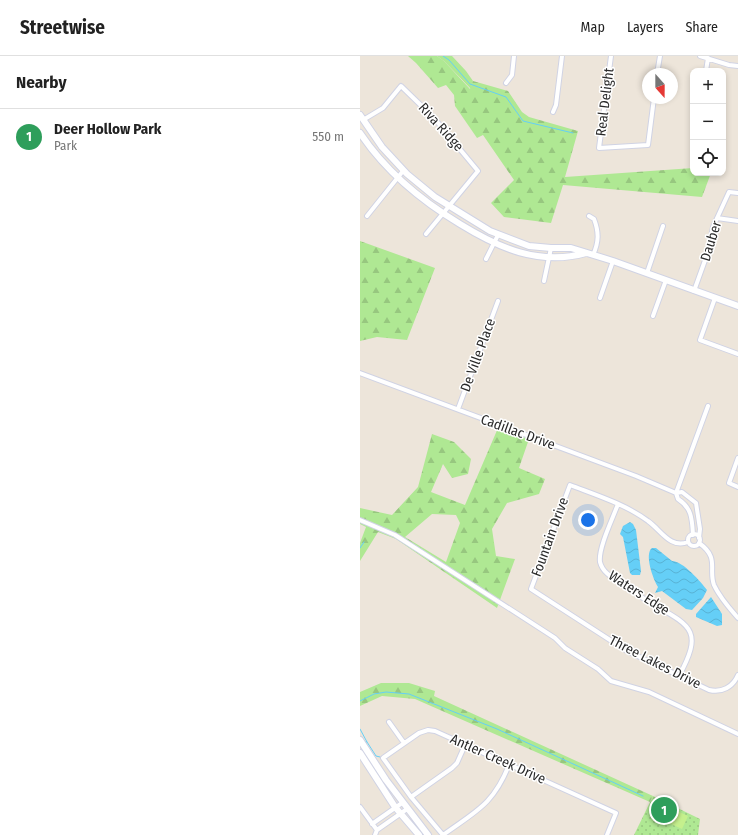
<!DOCTYPE html>
<html lang="en">
<head>
<meta charset="utf-8">
<style>
	body { margin:0; font-family:"Fira Sans Condensed",sans-serif; background:#f2f2f2; color:#222 }
	.controls { position:absolute; right:12px; top:12px; display:grid; overflow:hidden; border-radius:8px; box-shadow:0 2px 6px #0003 }
	.controls button { width:36px; height:36px; display:grid; place-items:center; padding:0; border:0; border-bottom:1px solid #e0e0e0; background:#fff; color:#222; font:20px sans-serif }
	.compass { position:absolute; left:282px; top:12px; width:36px; height:36px; border-radius:50%; background:#fff; box-shadow:0 2px 6px #0003; rotate:159deg }
	.you { position:absolute; left:228px; top:464px; width:14px; height:14px; margin:-10px; border:3px solid #fff; border-radius:50%; background:#1a73e8; box-shadow:0 0 0 6px #1a73e833 }
	.badge { display:grid; place-items:center; width:26px; height:26px; border-radius:50%; background:#0f766e; color:#fff; font-size:13px; font-weight:700 }
	.pin { position:absolute; translate:-50% -50%; border:2px solid #fff; box-shadow:0 1px 4px #0006 }
	.list { margin:0; padding:0; list-style:none }
	h2 { display:flex; justify-content:space-between; align-items:center; height:52px; margin:0; padding:0 16px; font-size:17px }
	h2 small { font-size:13px; font-weight:400; color:#767676 }
	.list li { display:grid; grid-template-columns:26px 1fr auto; gap:12px; align-items:center; box-sizing:border-box; height:56px; padding:0 16px; border-top:1px solid #e0e0e0 }
	.list b { display:block; font-size:15px; white-space:nowrap }
	.list p { margin:0; font-size:13px; white-space:nowrap; color:#767676 }
	.list em { font-size:13px; font-style:normal; color:#767676 }
	.icon { flex:none; width:22px; height:22px; fill:none; stroke:currentColor; stroke-width:2; stroke-linecap:round; stroke-linejoin:round }
	.map { position:relative; flex:none; width:378px; height:779px; overflow:hidden }
	header { display:flex; align-items:center; gap:24px; box-sizing:border-box; height:56px; padding:0 20px; background:#fff; border-bottom:1px solid #e0e0e0 }
	header strong { font-size:19px }
	nav { display:flex; gap:22px; margin-inline-start:auto; font-size:14px }
	main { display:flex }
	aside { flex:1; background:#fff }
	.map>svg:first-child { display:block }
</style>
</head>
<body>
<header>
<strong>Streetwise</strong>
<nav><a>Map</a><a>Layers</a><a>Share</a></nav>
</header>
<main>
<aside>
<h2>Nearby<small></small></h2>
<ul class="list">
<li><span class="badge" style="background:#2e9e5b">1</span><div><b>Deer Hollow Park</b><p>Park</p></div><em>550 m</em></li>
</ul>
</aside>
<div class="map">
<svg width="378" height="779" viewBox="0 0 378 779">
	<defs>
		<pattern id="forest-firs" width="22" height="20" patternUnits="userSpaceOnUse"><rect width="22" height="20" fill="#afe893"/><path d="M5 1l3.5 6h-7zM16 11l3.5 6h-7z" fill="#97c77f"/></pattern>
		<pattern id="park-dots" width="8" height="8" patternUnits="userSpaceOnUse"><rect width="8" height="8" fill="#afe893"/><path d="M2 2h.1M6 6h.1" fill="none" stroke="#97c77f" stroke-width="1.8" stroke-linecap="round"/></pattern>
		<pattern id="water-waves" width="16" height="10" patternUnits="userSpaceOnUse"><rect width="16" height="10" fill="#65cff7"/><path d="M0 5q4-4 8 0t8 0" fill="none" stroke="#58b2d4"/></pattern>
	</defs>
	<rect width="100%" height="100%" fill="#ede5da"/>
	<path fill="#afe893" d="M77 0H92L106 15 113 25 111 33 84 5Z"/>
	<path fill="url(#forest-firs)" fill-rule="evenodd" d="M48 0H77L84 5 110 33 113 25 148 35 162 56 169 61 218 75 205 121 333 112V117H351L342 141 203 129 191 167 144 161 131 147 154 124 123 79 117 82 95 50 94 39 86 29 78 32 56 7Z
		M0 185 75 212 47 284 17 281 0 285Z
		M138 372 169 383 159 412 185 423 179 438 147 447 132 473 136 500 155 503 137 552 36 483 18 476 0 505V487L6 471 0 468V452L32 459 58 431 72 378 94 386 111 403 108 418 92 422 83 408 71 436 105 449ZM72 458 96 459 100 467 86 506 45 481Z
		M21 627H49L75 635 74 640 293 740 290 746 55 643 22 640 0 650V636Z"/>
	<path fill="url(#park-dots)" d="M293 740 340 763 338 779H274Z"/>
	<path fill="#c5f08d" d="M315 754 328 760 322 773 309 767Z"/>
	<path fill="url(#water-waves)" d="M270 466 273 468 276 474 281 515 280 519H272L270 517 263 481 260 478 263 470Z
		M292 492H296L312 505C323 505 341 526 347 534L343 542 332 554 326 553 302 535 295 537 298 531C293 523 284 498 292 492Z
		M351 541 362 558V569L357 570 336 561V558Z"/>
	<g fill="none" stroke-linecap="round" stroke-linejoin="round">
		<path stroke="#65cff7" stroke-width="1" d="M83 0 89 4 110 28 146 41 163 65 213 77
			M0 492 4 486
			M0 645 14 638 26 636 49 638 137 673 283 740
			M0 673 7 686H5
			M7 686 16 700 20 701"/>
		<defs>
			<path id="street" d="M251 0 239 92 288 89 294 42
				M340 0 369 9 378 10
				M346 15 348 2
				M297 18 300 0
				M146 27 152 19 154 0
				M193 56 196 49 202 0
				M3 64 23 52 41 30 74 62 118 115 66 178
				M7 160 43 115
				M229 160 234 163C239 176 239 186 233 199
				M357 162 378 165
				M126 203 138 179
				M287 217 303 170
				M184 225 191 192
				M334 235 348 196 353 171 369 136 378 137
				M240 242 253 205
				M355 242 340 284 378 298
				M293 260 306 224
				M0 317 276 420 316 437
				M98 353 138 245
				M378 402 369 427 378 431
				M316 437 348 350
				M316 437 322 436 336 447 340 473 339 482
				M316 437 318 443C332 452 332 463 333 479
				M258 448C253 462 238 492 240 506 243 518 254 522 264 528 273 534 281 542 291 547 331 570 344 574 319 620
				M0 464 35 479 195 582 205 592 238 613 251 625 289 636 378 678
				M328 484a6 6 0 1 1 12 0a6 6 0 1 1-12 0Z
				M328 486C310 493 301 474 288 465 265 448 236 439 210 429L171 533 267 595 349 634C362 637 373 631 378 619
				M339 487C360 502 348 513 354 529 359 540 370 553 378 562
				M29 666 44 687
				M51 741 92 712 97 707 105 689
				M0 751 17 774 15 779
				M12 768 42 747
				M17 774 47 753
				M83 779 51 741 23 702 59 677 68 674 75 675 256 757 247 779
				M83 779C116 755 133 749 149 709"/>
			<path id="secondary" d="M0 59 22 91 47 118 75 141 130 175 169 190 191 192H211L253 205 378 250
				M0 77C26 116 60 144 100 168 139 192 179 210 226 197
				M0 684 26 724 68 779
				M0 697 35 751 59 779"/>
		</defs>
		<use href="#street" stroke="#d0d3e4" stroke-width="6"/>
		<use href="#secondary" stroke="#d0d3e4" stroke-width="8"/>
		<use href="#street" stroke="#fff" stroke-width="4"/>
		<use href="#secondary" stroke="#fff" stroke-width="6"/>
	</g>
	<g text-anchor="middle" dominant-baseline="central" stroke-width="3" stroke-linejoin="round" paint-order="stroke">
		<g font-size="14" fill="#2a2a2a" stroke="#fff">
			<text transform="translate(245 46) rotate(-83)">Real Delight</text>
			<text transform="translate(81 71) rotate(48)">Riva Ridge</text>
			<text transform="translate(351 185) rotate(-73)">Dauber</text>
			<text transform="translate(118 299) rotate(-70)">De Ville Place</text>
			<text transform="translate(158 376) rotate(20)">Cadillac Drive</text>
			<text transform="translate(190 481) rotate(-70)">Fountain Drive</text>
			<text transform="translate(279 537) rotate(33)">Waters Edge</text>
			<text transform="translate(295 606) rotate(27)">Three Lakes Drive</text>
			<text transform="translate(138 703) rotate(24)">Antler Creek Drive</text>
		</g>
	</g>
</svg>
<div class="controls">
<button>+</button>
<button>−</button>
<button><svg class="icon" aria-label="locate" viewBox="0 0 24 24"><circle cx="12" cy="12" r="6"/><path d="M12 2v4M12 18v4M2 12h4M18 12h4"/></svg></button>
</div>
<svg class="compass" viewBox="-18 -18 36 36"><path d="M0-13l5 13h-10z" fill="#e53935"/><path d="M0 13l5-13h-10z" fill="#767676"/></svg>
<div class="you"></div>
<div class="pin badge" style="left:304px;top:754px;background:#2e9e5b">1</div>
</div>
</main>
</body>
</html>
